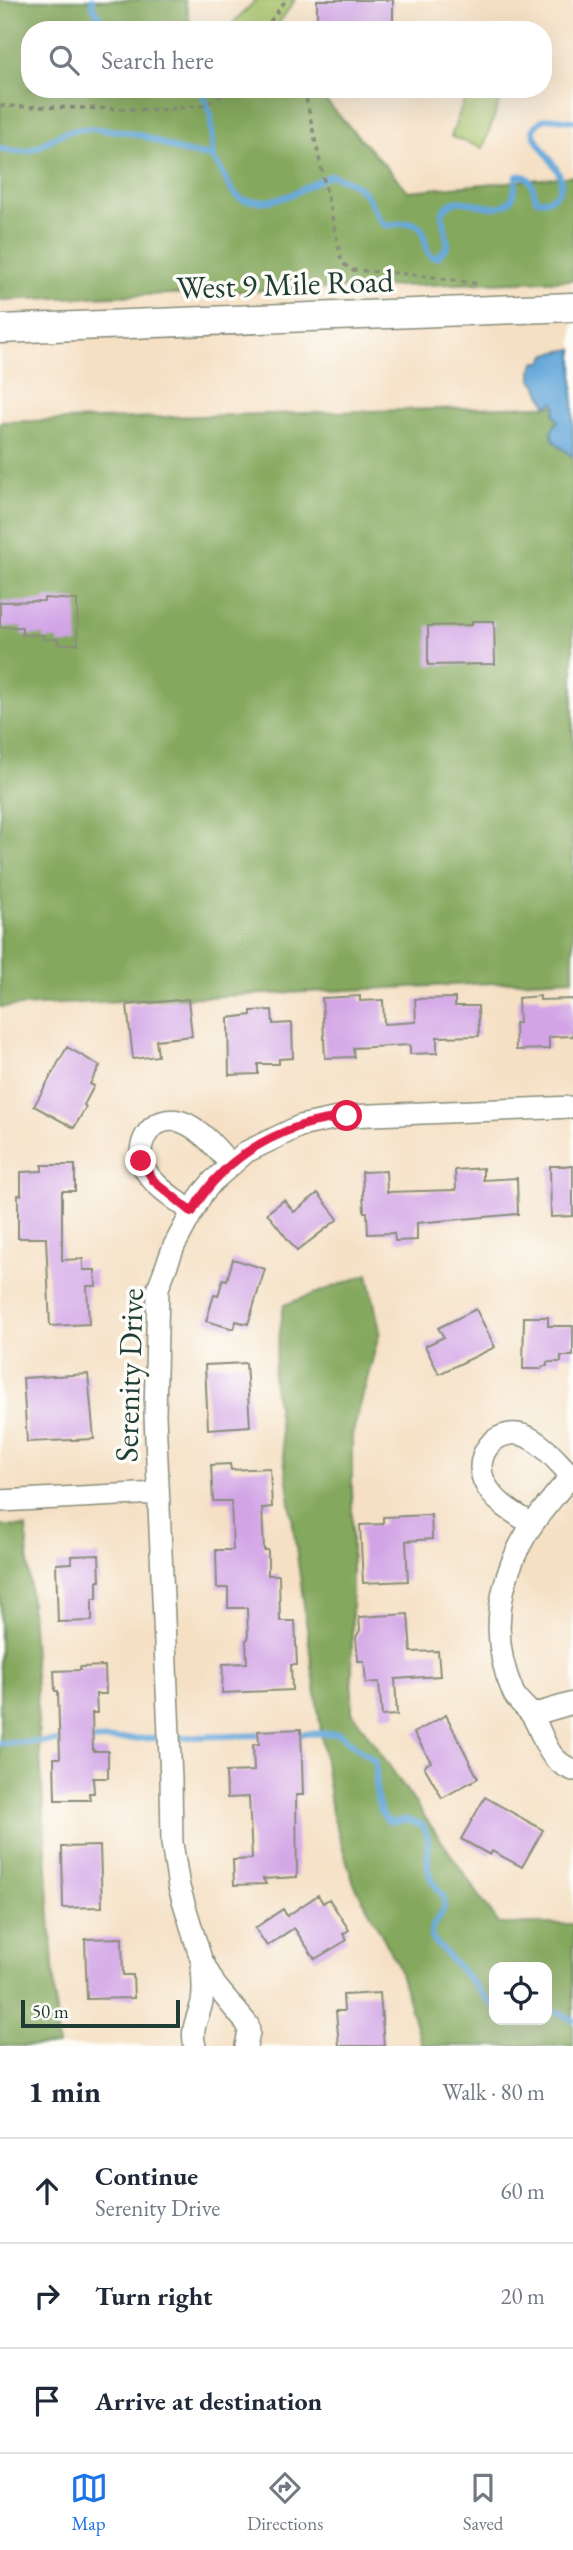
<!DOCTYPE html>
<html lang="en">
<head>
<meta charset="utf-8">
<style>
	body { margin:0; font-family:"EB Garamond",serif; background:#f6f6f7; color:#1f2937 }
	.controls { position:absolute; right:21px; bottom:21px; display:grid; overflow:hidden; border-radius:14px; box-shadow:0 7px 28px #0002 }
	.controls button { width:63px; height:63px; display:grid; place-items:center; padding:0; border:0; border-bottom:2px solid #e0e1e3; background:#fff; color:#1f2937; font:35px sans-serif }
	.scale { position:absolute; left:21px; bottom:18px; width:159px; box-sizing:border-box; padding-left:7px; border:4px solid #1f3d34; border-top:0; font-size:19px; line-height:24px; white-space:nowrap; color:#1f3d34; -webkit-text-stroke:5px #fdfcf7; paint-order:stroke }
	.stop { position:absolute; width:21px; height:21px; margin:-16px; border:5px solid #e11d48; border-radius:50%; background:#fff }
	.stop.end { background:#e11d48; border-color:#fff; box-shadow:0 2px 7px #0008 }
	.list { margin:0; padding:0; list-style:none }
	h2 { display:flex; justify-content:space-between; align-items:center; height:91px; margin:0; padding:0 28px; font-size:30px }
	h2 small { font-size:23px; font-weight:400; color:#747a83 }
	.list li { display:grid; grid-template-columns:46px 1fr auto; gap:21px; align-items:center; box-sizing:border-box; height:105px; padding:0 28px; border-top:2px solid #e0e1e3 }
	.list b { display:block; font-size:26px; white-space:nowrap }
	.list p { margin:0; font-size:23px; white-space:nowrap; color:#747a83 }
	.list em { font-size:23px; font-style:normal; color:#747a83 }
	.icon { flex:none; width:38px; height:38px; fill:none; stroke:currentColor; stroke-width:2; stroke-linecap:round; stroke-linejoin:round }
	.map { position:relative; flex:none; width:573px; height:2046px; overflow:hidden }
	.search { position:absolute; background:#fff; box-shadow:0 7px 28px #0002; left:21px; right:21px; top:21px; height:77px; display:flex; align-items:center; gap:18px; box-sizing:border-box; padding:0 24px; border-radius:28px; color:#747a83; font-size:26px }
	.sheet { height:406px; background:#fff }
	nav { display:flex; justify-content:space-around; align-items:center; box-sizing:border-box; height:98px; border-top:2px solid #e0e1e3; background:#fff; font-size:19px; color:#747a83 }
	nav a { display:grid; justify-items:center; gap:4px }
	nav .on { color:#1a73e8 }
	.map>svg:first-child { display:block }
</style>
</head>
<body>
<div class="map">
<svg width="573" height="2046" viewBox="0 0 573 2046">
	<rect width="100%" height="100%" fill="#fdfcf7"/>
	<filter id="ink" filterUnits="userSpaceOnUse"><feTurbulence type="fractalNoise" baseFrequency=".0143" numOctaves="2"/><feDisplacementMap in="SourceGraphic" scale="14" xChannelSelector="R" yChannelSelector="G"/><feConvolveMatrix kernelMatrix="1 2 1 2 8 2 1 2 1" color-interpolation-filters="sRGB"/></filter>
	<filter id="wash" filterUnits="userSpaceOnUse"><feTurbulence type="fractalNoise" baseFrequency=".00686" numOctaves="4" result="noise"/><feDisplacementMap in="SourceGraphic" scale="28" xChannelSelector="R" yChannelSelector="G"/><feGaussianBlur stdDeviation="1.57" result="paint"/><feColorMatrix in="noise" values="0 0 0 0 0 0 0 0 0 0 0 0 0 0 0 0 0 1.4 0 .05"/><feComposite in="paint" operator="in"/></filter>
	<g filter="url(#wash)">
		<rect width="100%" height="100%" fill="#f5e0c4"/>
		<path fill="#a6c269" stroke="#62804e" stroke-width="2" d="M256 0H295L274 30 228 28Z
			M468 89H504L483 148 451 137Z"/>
		<path fill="#84a85d" stroke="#527248" stroke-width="2" fill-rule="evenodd" d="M0 0H185L190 22 199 30H30V89H315L408 191 573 176V280L0 300Z
			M573 405V979L0 1007V422Z
			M368 1274 380 1331 352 1436V1712L499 1924H573V2046H422L397 1963 353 1881 332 1813 273 1377 284 1305ZM547 1967V2020H494V1967Z
			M0 1526 26 1527 58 2046H0Z"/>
		<path fill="#66a8da" stroke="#427287" stroke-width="2" d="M573 349V457C563 447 541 440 558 421L554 414 556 406 553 402 547 406 537 385 532 380V369L536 362H542L547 354Z"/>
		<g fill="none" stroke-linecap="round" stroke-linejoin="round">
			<path stroke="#66a8da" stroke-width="6" d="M92 0C91 13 106 17 105 30
				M99 89H103
				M201 89 211 115 213 158
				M0 148C33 156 33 149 59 135 73 128 92 128 107 130 123 131 139 134 154 140 165 144 177 151 189 153 198 155 207 152 214 160 224 170 226 186 237 196 242 201 250 201 257 201 287 203 305 185 331 175 350 181 363 186 372 205 376 213 378 220 385 225 394 226 412 219 419 226 428 234 422 249 432 257H438L448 245 442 213C456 185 488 219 509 202 517 195 514 183 517 176 535 174 531 190 537 200 545 202 551 199 557 194 573 173 536 151 533 130 543 112 556 120 573 121
				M296 1734 338 1733 376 1762C377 1782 372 1809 390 1822L406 1820 423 1825C432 1840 425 1858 429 1874 433 1887 447 1893 444 1908 440 1920 430 1923 431 1937L494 2007
				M86 1740 264 1735
				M0 1743 68 1741
				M547 2011H556L573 2020"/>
		</g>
		<g id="blocks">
			<path fill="#d2a4e6" d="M317 0H393V30H317Z
				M44 598 77 600 78 644H58V639H43V635H22V627H0V602L44 601Z
				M472 621H494L495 664 428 665V626L472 625Z
				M360 996V1001L383 1000 384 1024 416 1022 415 999 455 998V1006H478L479 1036 437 1037V1053L410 1054V1045L353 1048 354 1057 325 1058 322 998Z
				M540 996V1000L573 999V1036L549 1037V1049L516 1050 515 1023H519L518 998Z
				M188 999 192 1036 156 1040 158 1056 133 1059 127 1005Z
				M272 1010 273 1024 292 1023 293 1058 279 1059V1064H258V1074L229 1075 228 1018 251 1015V1011Z
				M67 1047 100 1066 90 1084 94 1086 84 1105 86 1107 74 1128 34 1106Z
				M42 1165H75V1191H62V1260L83 1259V1270H95L96 1286H87L89 1324 50 1326 46 1238H18V1195H21V1172L42 1171Z
				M550 1166H573V1216L551 1217Z
				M483 1168V1180L517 1178 518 1214 417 1223V1240L395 1241 394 1233 368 1234 367 1212H364L362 1172 386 1171 387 1192 456 1190 455 1170Z
				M318 1193 338 1219 297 1251 267 1213 284 1200 294 1212Z
				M233 1259 265 1269 248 1324 236 1321 234 1329 206 1321 214 1295 218 1296 223 1279 227 1280Z
				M476 1309 495 1347 439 1374 425 1346 444 1337 438 1328Z
				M524 1317H548V1326H573V1356H561V1362H547V1366H543L541 1369H523Z
				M246 1363 250 1426 208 1429 205 1365Z
				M88 1374 94 1439 27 1442 23 1378Z
				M230 1464 231 1470 270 1468 272 1507 262 1508 264 1550H268V1575H279L280 1621H295L297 1665H291L292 1690 222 1693 223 1664 247 1663 246 1640 248 1639 247 1608H228V1588H217L216 1550H233L231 1501H213L211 1465Z
				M431 1515 432 1539 406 1541 408 1581 363 1583 360 1525 383 1524V1517Z
				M99 1555 100 1581H97V1599H92V1621L58 1622 56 1564 71 1563V1556Z
				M408 1614 411 1652 438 1651 440 1676 395 1679 397 1715 382 1716 379 1682 366 1683 364 1661H358L356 1637 360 1630 359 1617Z
				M105 1666 106 1694H96L97 1713H92L93 1751H108V1778H93L94 1793H89L90 1800H55L54 1758H60L58 1691H55L54 1671 80 1670V1667Z
				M446 1715 478 1778 442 1798 424 1766 431 1762 414 1733Z
				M301 1729 303 1795H296L297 1877 263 1879 266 1884 234 1885 233 1860 252 1859 249 1797 227 1798 226 1772 254 1771 253 1745 259 1744 258 1731Z
				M485 1797 543 1830 522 1867 492 1851 490 1855 461 1839Z
				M100 1846 102 1907 63 1908 62 1847Z
				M318 1895 323 1903 329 1899 349 1930 343 1934 347 1940 315 1959 294 1928 267 1946 255 1928 283 1909 287 1916Z
				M122 1938 123 1975H133L134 1998 87 1999 85 1939Z
				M380 1993 384 2046H339L336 2011H344L343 1995Z"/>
		</g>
	</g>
	<g filter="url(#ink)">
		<use href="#blocks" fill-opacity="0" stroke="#8a8e7c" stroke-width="2"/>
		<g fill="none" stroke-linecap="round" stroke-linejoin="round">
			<defs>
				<path id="minor" d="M192 1212C177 1200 158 1189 147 1173 130 1148 151 1112 182 1122 200 1128 218 1150 231 1165
					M573 1476C564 1483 556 1494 548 1504 503 1557 484 1626 513 1692 517 1702 528 1708 533 1717 545 1738 546 1760 573 1770
					M0 1501 158 1493
					M532 1524C514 1513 493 1502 484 1481 472 1453 499 1424 528 1437 546 1446 558 1463 572 1476
					M532 1715 573 1703
					M195 2046C190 2029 198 2019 202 2002 204 1991 203 1979 202 1968
					M246 2046 249 2032 248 2025 215 1985 201 1959 179 1887 172 1843 171 1780 155 1415 158 1288 174 1246 202 1194 213 1181 246 1152 300 1126 347 1116 573 1107"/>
				<path id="tertiary" d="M0 329 573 307"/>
			</defs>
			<use href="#minor" stroke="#8a8e7c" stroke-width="24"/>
			<use href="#tertiary" stroke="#8a8e7c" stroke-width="31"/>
			<path stroke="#8a8e7c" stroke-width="3.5" stroke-dasharray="5 5" stroke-linecap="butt" d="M264 30 286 0
				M304 89 342 263 353 270 410 274 480 284
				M0 106 163 110 204 105 236 89"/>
			<use href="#minor" stroke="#fff" stroke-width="21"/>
			<use href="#tertiary" stroke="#fff" stroke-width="28"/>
		</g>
	</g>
	<g fill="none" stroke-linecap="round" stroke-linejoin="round" filter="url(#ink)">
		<path stroke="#e11d48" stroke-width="9" d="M141 1161 154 1181 192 1212C215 1170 254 1142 300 1126 315 1121 332 1119 347 1116"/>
	</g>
	<g text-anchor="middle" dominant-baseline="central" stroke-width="7" stroke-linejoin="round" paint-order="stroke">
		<g font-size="32" fill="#1f3d34" stroke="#fdfcf7">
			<text transform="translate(285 284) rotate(-2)">West 9 Mile Road</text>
			<text transform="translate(129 1375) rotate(-88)">Serenity Drive</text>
		</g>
	</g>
</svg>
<div class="controls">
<button><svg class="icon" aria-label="locate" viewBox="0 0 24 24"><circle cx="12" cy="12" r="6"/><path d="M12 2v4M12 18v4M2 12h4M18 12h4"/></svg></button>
</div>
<div class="scale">50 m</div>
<div class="stop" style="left:347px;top:1116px"></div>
<div class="stop end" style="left:141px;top:1161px"></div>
<div class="search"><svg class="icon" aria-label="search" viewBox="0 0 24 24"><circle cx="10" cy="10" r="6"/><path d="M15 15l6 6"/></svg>Search here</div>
</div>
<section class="sheet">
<h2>1 min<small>Walk · 80 m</small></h2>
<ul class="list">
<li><svg class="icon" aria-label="ahead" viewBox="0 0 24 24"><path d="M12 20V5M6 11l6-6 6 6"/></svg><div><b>Continue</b><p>Serenity Drive</p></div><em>60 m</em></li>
<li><svg class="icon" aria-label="right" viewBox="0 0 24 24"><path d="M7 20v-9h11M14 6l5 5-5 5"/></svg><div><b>Turn right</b></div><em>20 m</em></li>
<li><svg class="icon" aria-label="arrive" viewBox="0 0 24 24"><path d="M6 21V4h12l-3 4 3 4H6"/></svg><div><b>Arrive at destination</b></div></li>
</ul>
</section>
<nav>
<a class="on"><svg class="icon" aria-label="map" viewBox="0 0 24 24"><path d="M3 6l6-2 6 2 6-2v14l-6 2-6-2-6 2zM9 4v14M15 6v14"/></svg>Map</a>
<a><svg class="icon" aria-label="directions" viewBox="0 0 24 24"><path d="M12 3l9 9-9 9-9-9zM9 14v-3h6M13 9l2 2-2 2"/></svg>Directions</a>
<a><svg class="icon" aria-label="saved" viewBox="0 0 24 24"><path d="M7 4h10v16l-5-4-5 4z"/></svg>Saved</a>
</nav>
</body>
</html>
